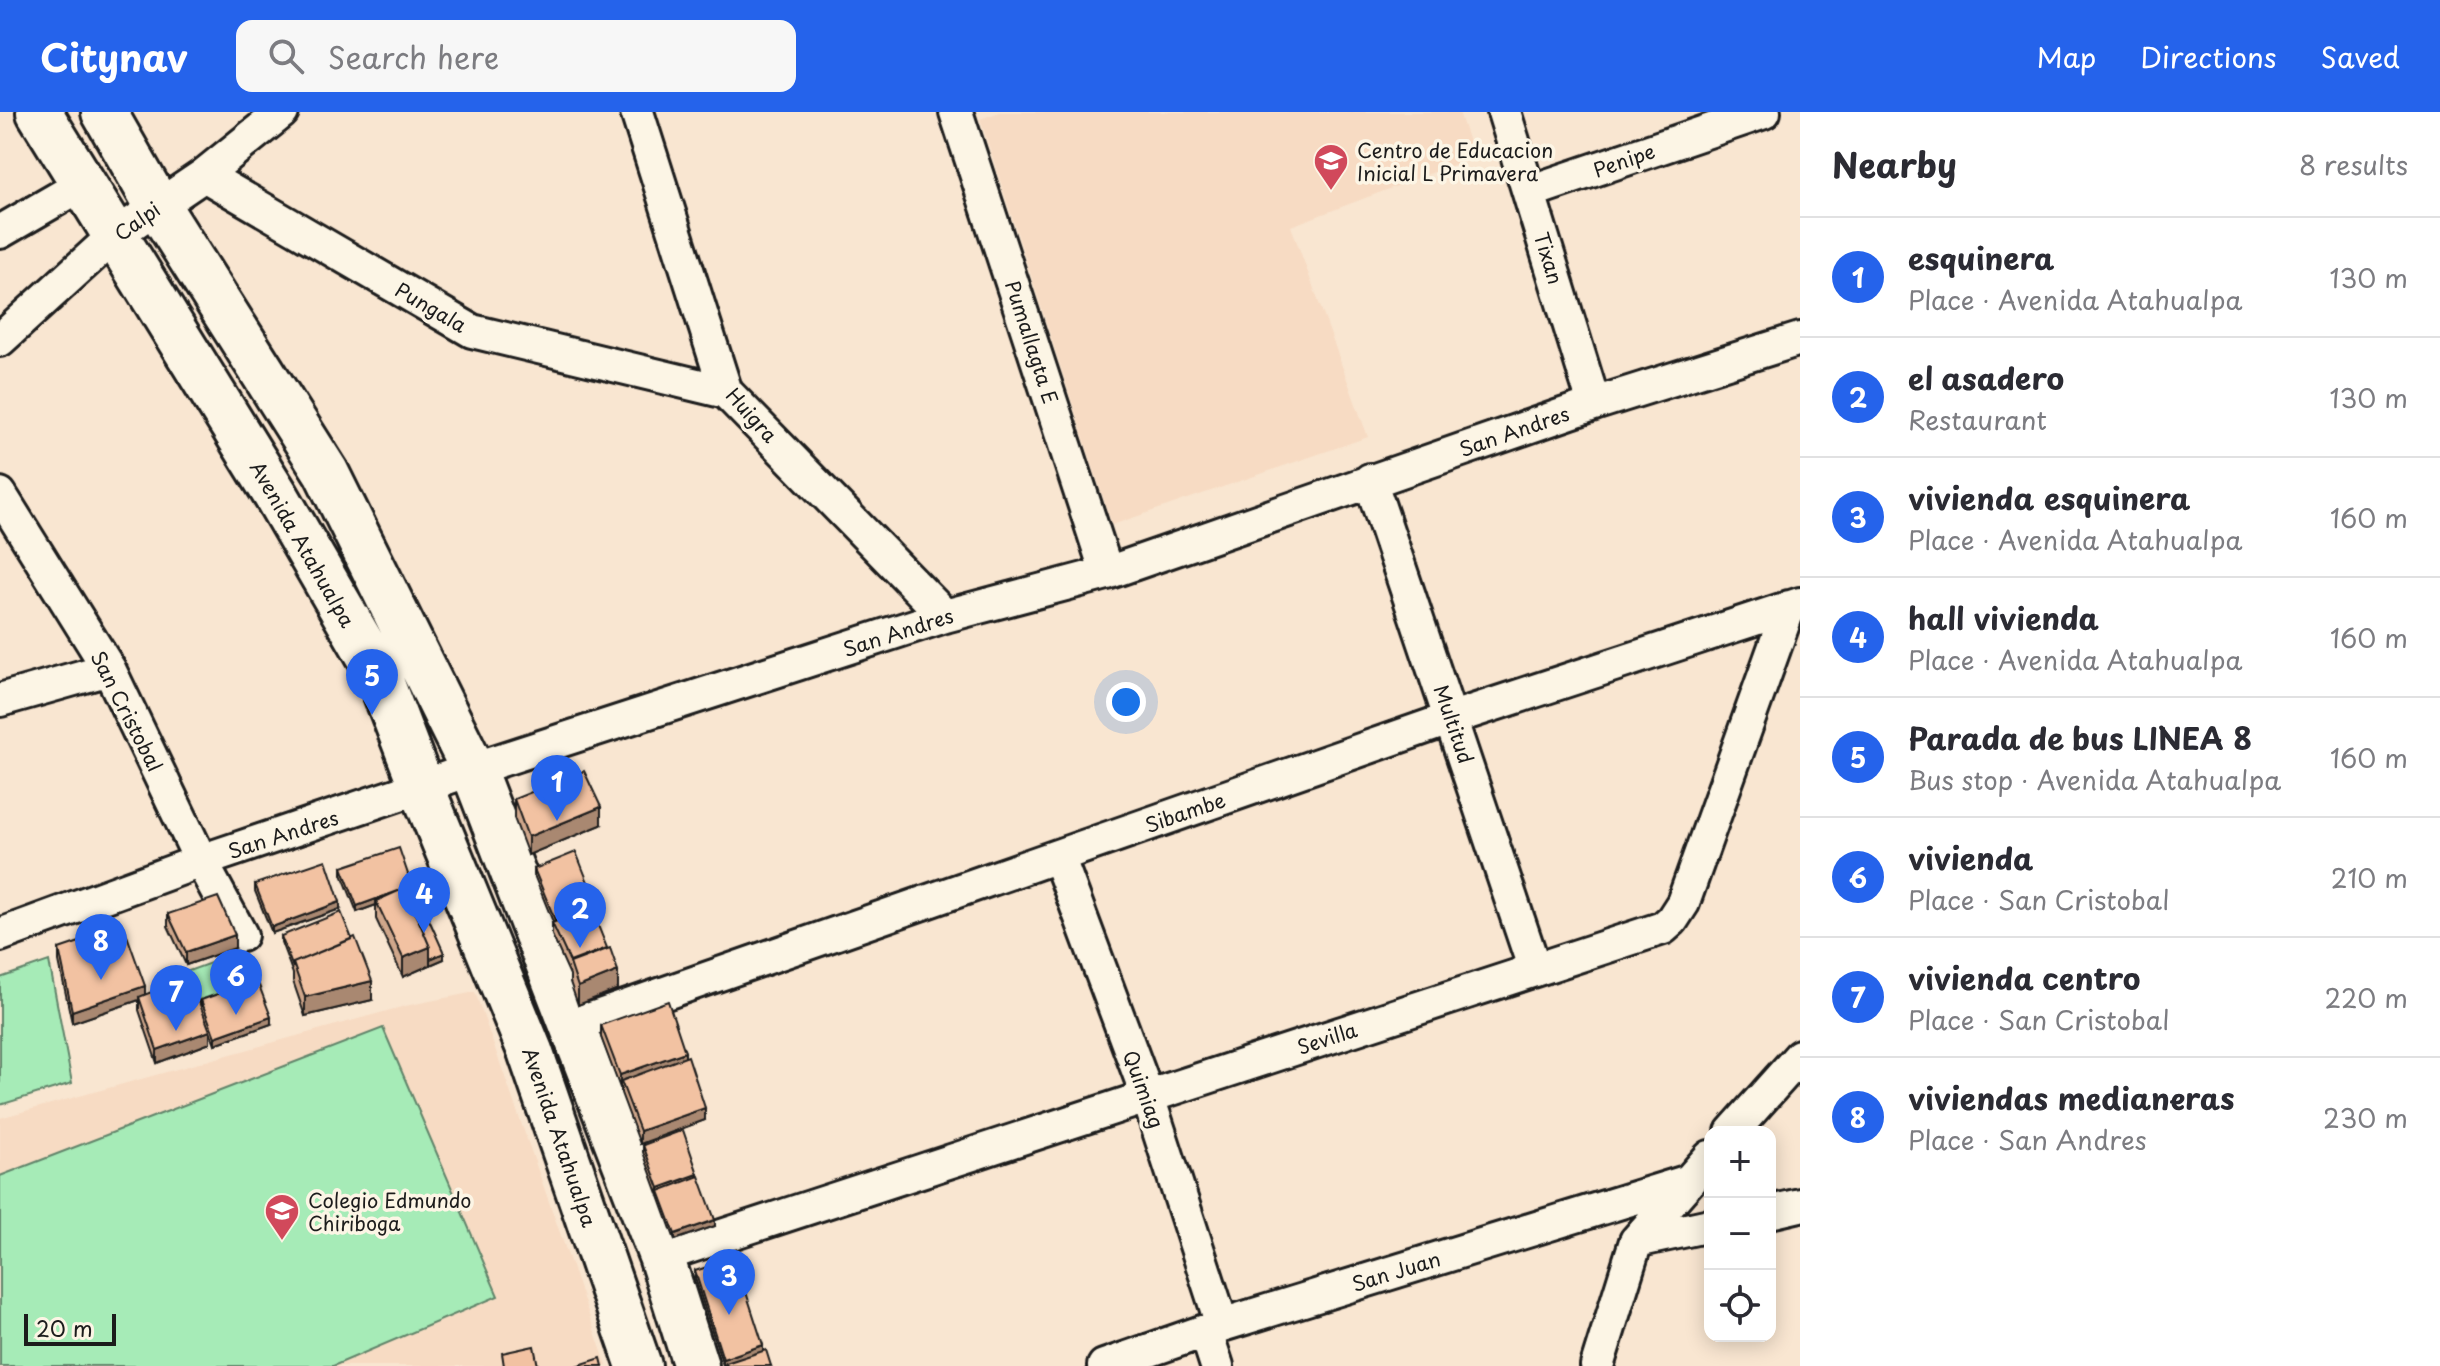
<!DOCTYPE html>
<html lang="en">
<head>
<meta charset="utf-8">
<style>
	body { margin:0; font-family:"Playpen Sans",sans-serif; background:#f7f7f7; color:#2b2b33 }
	.controls { position:absolute; right:24px; bottom:24px; display:grid; overflow:hidden; border-radius:16px; box-shadow:0 4px 20px #0003 }
	.controls button { width:72px; height:72px; display:grid; place-items:center; padding:0; border:0; border-bottom:2px solid #e1e1e2; background:#fff; color:#2b2b33; font:40px sans-serif }
	.scale { position:absolute; left:24px; bottom:20px; width:92px; box-sizing:border-box; padding-left:8px; border:4px solid #1c1c1c; border-top:0; font-size:22px; line-height:28px; white-space:nowrap; color:#1c1c1c; -webkit-text-stroke:6px #fcf5e5; paint-order:stroke }
	.you { position:absolute; left:1126px; top:590px; width:28px; height:28px; margin:-20px; border:6px solid #fff; border-radius:50%; background:#1a73e8; box-shadow:0 0 0 12px #1a73e833 }
	.badge { display:grid; place-items:center; width:52px; height:52px; border-radius:50%; background:#2563eb; color:#fff; font-size:26px; font-weight:700 }
	.pin { position:absolute; translate:-50% -66px; filter:drop-shadow(0 2px 4px #0008) }
	.pin::after { content:''; position:absolute; top:42px; width:28px; height:24px; background:inherit; clip-path:polygon(0 0,100% 0,50% 100%) }
	.list { margin:0; padding:0; list-style:none }
	h2 { display:flex; justify-content:space-between; align-items:center; height:104px; margin:0; padding:0 32px; font-size:34px }
	h2 small { font-size:26px; font-weight:400; color:#7c7c81 }
	.list li { display:grid; grid-template-columns:52px 1fr auto; gap:24px; align-items:center; box-sizing:border-box; height:120px; padding:0 32px; border-top:2px solid #e1e1e2 }
	.list b { display:block; font-size:30px; white-space:nowrap }
	.list p { margin:0; font-size:26px; white-space:nowrap; color:#7c7c81 }
	.list em { font-size:26px; font-style:normal; color:#7c7c81 }
	.icon { flex:none; width:44px; height:44px; fill:none; stroke:currentColor; stroke-width:2; stroke-linecap:round; stroke-linejoin:round }
	.map { position:relative; flex:none; width:1800px; height:1254px; overflow:hidden }
	header { display:flex; align-items:center; gap:48px; box-sizing:border-box; height:112px; padding:0 40px; background:#2563eb; color:#fff }
	header strong { font-size:38px }
	nav { display:flex; gap:44px; margin-inline-start:auto; font-size:28px }
	.search { width:560px; height:72px; background:#f7f7f7; display:flex; align-items:center; gap:20px; box-sizing:border-box; padding:0 28px; border-radius:16px; color:#7c7c81; font-size:30px }
	main { display:flex }
	aside { flex:1; background:#fff }
	.map>svg:first-child { display:block }
</style>
</head>
<body>
<header>
<strong>Citynav</strong>
<div class="search"><svg class="icon" aria-label="search" viewBox="0 0 24 24"><circle cx="10" cy="10" r="6"/><path d="M15 15l6 6"/></svg>Search here</div>
<nav><a>Map</a><a>Directions</a><a>Saved</a></nav>
</header>
<main>
<div class="map">
<svg width="1800" height="1254" viewBox="0 0 1800 1254">
	<rect width="100%" height="100%" fill="#f9e6d1"/>
	<filter id="ink" filterUnits="userSpaceOnUse"><feTurbulence type="fractalNoise" baseFrequency=".0125" numOctaves="2"/><feDisplacementMap in="SourceGraphic" scale="16" xChannelSelector="R" yChannelSelector="G"/><feConvolveMatrix kernelMatrix="1 2 1 2 8 2 1 2 1" color-interpolation-filters="sRGB"/></filter>
	<g filter="url(#ink)">
		<path fill="#f7dbc3" d="M1000 0H1459L1474 45 1291 114 1368 325 1112 413 980 7Z
			M475 880 607 1254H0V1006L405 894Z"/>
		<path fill="#a6ebb7" stroke="#61846a" stroke-width="2" d="M238 841 250 871 167 899 158 870Z
			M49 849 72 971 0 993V866Z
			M383 916 498 1184 333 1254H0V1064Z"/>
		<g fill="none" stroke-linecap="round" stroke-linejoin="round">
			<defs>
				<path id="minor" d="M637 0 726 280 945 504
					M956 0 1107 461
					M1504 0 1594 292
					M204 63 472 219 726 280
					M1529 80 1764 0
					M0 120 83 72
					M0 228 114 124 204 63 282 0
					M1370 368 1535 858
					M0 382 109 557 201 749 241 823
					M0 588 109 557
					M1058 744 1148 985 1222 1213
					M0 823 201 749 473 657 945 504 1107 461 1594 292 1800 227
					M571 914 1452 606 1800 492
					M1732 1020 1800 944
					M1770 1100 1800 1093
					M1636 1129 1710 1113
					M661 1144 1663 816 1672 808 1683 791 1789 495
					M1206 1220 1217 1254
					M1104 1254 1222 1213 1689 1069
					M1597 1254 1636 1129 1710 1045"/>
				<path id="secondary" d="M39 0 277 385 376 556 422 676 530 939 639 1254
					M104 0 157 93 326 360 473 657 661 1144 696 1254"/>
			</defs>
			<use href="#minor" stroke="#1c1c1c" stroke-width="38"/>
			<use href="#secondary" stroke="#1c1c1c" stroke-width="50"/>
			<use href="#minor" stroke="#fcf5e5" stroke-width="32"/>
			<use href="#secondary" stroke="#fcf5e5" stroke-width="44"/>
		</g>
		<path fill="#d0a78b" stroke="#1c1c1c" stroke-width="2" d="M514 687 601 713 528 743 514 706Z
			M342 755 412 780 407 782 444 847 403 865 376 807V793L357 800 342 762Z
			M534 757 597 799 593 800 618 877 578 893 570 870V863L552 823V811L553 810 534 763Z
			M255 772 340 797 272 821 255 779Z
			M168 802 235 836 186 853 168 814Z
			M281 824 372 888 305 904 293 869V862L281 830Z
			M59 837 166 894H201V888L271 912 215 932 210 919V931L157 951 139 898V888L72 911 59 850Z
			M601 913 685 945 705 1008 640 1032 621 981V976H620L601 925Z
			M643 1033 698 1064 715 1114 675 1128 643 1040Z
			M695 1159 763 1239 771 1254H726V1252L723 1253 695 1166Z"/>
		<path fill="#a98871" stroke="#1c1c1c" stroke-width="2" d="M601 695V713L528 743V725Z
			M412 774V780L378 793 376 789V793L357 800V794Z
			M340 790V797L272 821V815Z
			M597 793V799L555 815V808Z
			M235 823V836L186 853V840Z
			M430 835V853L403 865V846Z
			M444 841V847L430 853V847Z
			M618 859V877L578 893V875Z
			M372 869V888L305 904V885Z
			M145 874V886L139 885V888L72 911V899Z
			M271 905V912L215 932V925Z
			M210 919V931L157 951V938Z
			M685 940V952L621 969 620 976V963Z
			M705 996V1008L640 1032V1019Z
			M698 1062V1069L659 1082V1076Z
			M715 1108V1114L675 1128V1122Z
			M763 1233V1240L723 1253V1247Z"/>
		<path fill="#f2c2a2" stroke="#1c1c1c" stroke-width="2" d="M584 659 601 695 528 725 514 687Z
			M399 736 412 774 357 794 342 755Z
			M576 740 597 793 555 808 534 757Z
			M326 748 340 790 272 815 255 772Z
			M405 776 430 835 403 846 376 789Z
			M418 783 444 841 430 847V835L409 786Z
			M218 785 235 823 186 840 168 802Z
			M591 796 607 836 570 850 552 811Z
			M341 800 352 827 293 851V856L281 824Z
			M124 815 145 874 72 899 59 837Z
			M355 825 372 869 305 885 293 851Z
			M610 836 618 859 578 875 570 851Z
			M257 868 271 905 215 925 201 888Z
			M159 877 166 894 196 882 210 919 157 938 139 885Z
			M668 889 685 940 620 963 601 913Z
			M688 944 705 996 640 1019 621 969Z
			M683 1018 698 1062 659 1076 643 1033Z
			M699 1064 715 1108 675 1122 659 1079Z
			M735 1146 763 1233 723 1247 695 1159Z
			M534 1234 538 1254H504L502 1241Z
			M766 1238 771 1254H727L726 1251Z
			M601 1246 603 1254H576Z"/>
	</g>
	<defs>
		<symbol id="school-pin" viewBox="-11 -11 22 30"><path d="M0 17L-7.5 6A9.5 9.5 0 1 1 7.5 6Z" fill="#d1495b" stroke="#fcf5e5"/><path d="M0-5L7-2L0 1L-7-2ZM-4 1L0 2.5L4 1V4Q0 6-4 4Z" fill="#fff"/></symbol>
		<symbol id="university-pin" viewBox="-11 -11 22 30"><path d="M0 17L-7.5 6A9.5 9.5 0 1 1 7.5 6Z" fill="#d1495b" stroke="#fcf5e5"/><path d="M0-5L7-2L0 1L-7-2ZM-4 1L0 2.5L4 1V4Q0 6-4 4Z" fill="#fff"/></symbol>
	</defs>
	<g fill-rule="evenodd">
		<use href="#school-pin" x="1311" y="29" width="40" height="54"/>
		<use href="#university-pin" x="262" y="1079" width="40" height="54"/>
	</g>
	<g text-anchor="middle" dominant-baseline="central" stroke-width="7" stroke-linejoin="round" paint-order="stroke">
		<g font-size="20" fill="#1c1c1c" stroke="#fcf5e5" text-anchor="start">
			<text x="1357" y="38">Centro de Educacion<tspan x="1357" dy="23">Inicial L Primavera</tspan></text>
			<text x="308" y="1088">Colegio Edmundo<tspan x="308" dy="23">Chiriboga</tspan></text>
		</g>
		<g font-size="20" fill="#1c1c1c" stroke="#fcf5e5">
			<text transform="translate(1624 48) rotate(-19)">Penipe</text>
			<text transform="translate(137 109) rotate(-36)">Calpi</text>
			<text transform="translate(1549 146) rotate(73)">Tixan</text>
			<text transform="translate(431 195) rotate(30)">Pungala</text>
			<text transform="translate(1032 230) rotate(72)">Pumallagta E</text>
			<text transform="translate(752 303) rotate(48)">Huigra</text>
			<text transform="translate(1514 319) rotate(-19)">San Andres</text>
			<text transform="translate(303 432) rotate(60)">Avenida Atahualpa</text>
			<text transform="translate(898 520) rotate(-18)">San Andres</text>
			<text transform="translate(127 599) rotate(63)">San Cristobal</text>
			<text transform="translate(1454 612) rotate(71)">Multitud</text>
			<text transform="translate(1185 700) rotate(-19)">Sibambe</text>
			<text transform="translate(283 722) rotate(-18)">San Andres</text>
			<text transform="translate(1327 926) rotate(-18)">Sevilla</text>
			<text transform="translate(1144 977) rotate(70)">Quimiag</text>
			<text transform="translate(560 1025) rotate(71)">Avenida Atahualpa</text>
			<text transform="translate(1396 1159) rotate(-17)">San Juan</text>
		</g>
	</g>
</svg>
<div class="controls">
<button>+</button>
<button>−</button>
<button><svg class="icon" aria-label="locate" viewBox="0 0 24 24"><circle cx="12" cy="12" r="6"/><path d="M12 2v4M12 18v4M2 12h4M18 12h4"/></svg></button>
</div>
<div class="scale">20 m</div>
<div class="you"></div>
<div class="pin badge" style="left:557px;top:709px">1</div>
<div class="pin badge" style="left:580px;top:836px">2</div>
<div class="pin badge" style="left:729px;top:1203px">3</div>
<div class="pin badge" style="left:424px;top:821px">4</div>
<div class="pin badge" style="left:372px;top:603px">5</div>
<div class="pin badge" style="left:236px;top:903px">6</div>
<div class="pin badge" style="left:176px;top:919px">7</div>
<div class="pin badge" style="left:101px;top:868px">8</div>
</div>
<aside>
<h2>Nearby<small>8 results</small></h2>
<ul class="list">
<li><span class="badge">1</span><div><b>esquinera</b><p>Place · Avenida Atahualpa</p></div><em>130 m</em></li>
<li><span class="badge">2</span><div><b>el asadero</b><p>Restaurant</p></div><em>130 m</em></li>
<li><span class="badge">3</span><div><b>vivienda esquinera</b><p>Place · Avenida Atahualpa</p></div><em>160 m</em></li>
<li><span class="badge">4</span><div><b>hall vivienda</b><p>Place · Avenida Atahualpa</p></div><em>160 m</em></li>
<li><span class="badge">5</span><div><b>Parada de bus LINEA 8</b><p>Bus stop · Avenida Atahualpa</p></div><em>160 m</em></li>
<li><span class="badge">6</span><div><b>vivienda</b><p>Place · San Cristobal</p></div><em>210 m</em></li>
<li><span class="badge">7</span><div><b>vivienda centro</b><p>Place · San Cristobal</p></div><em>220 m</em></li>
<li><span class="badge">8</span><div><b>viviendas medianeras</b><p>Place · San Andres</p></div><em>230 m</em></li>
</ul>
</aside>
</main>
</body>
</html>
